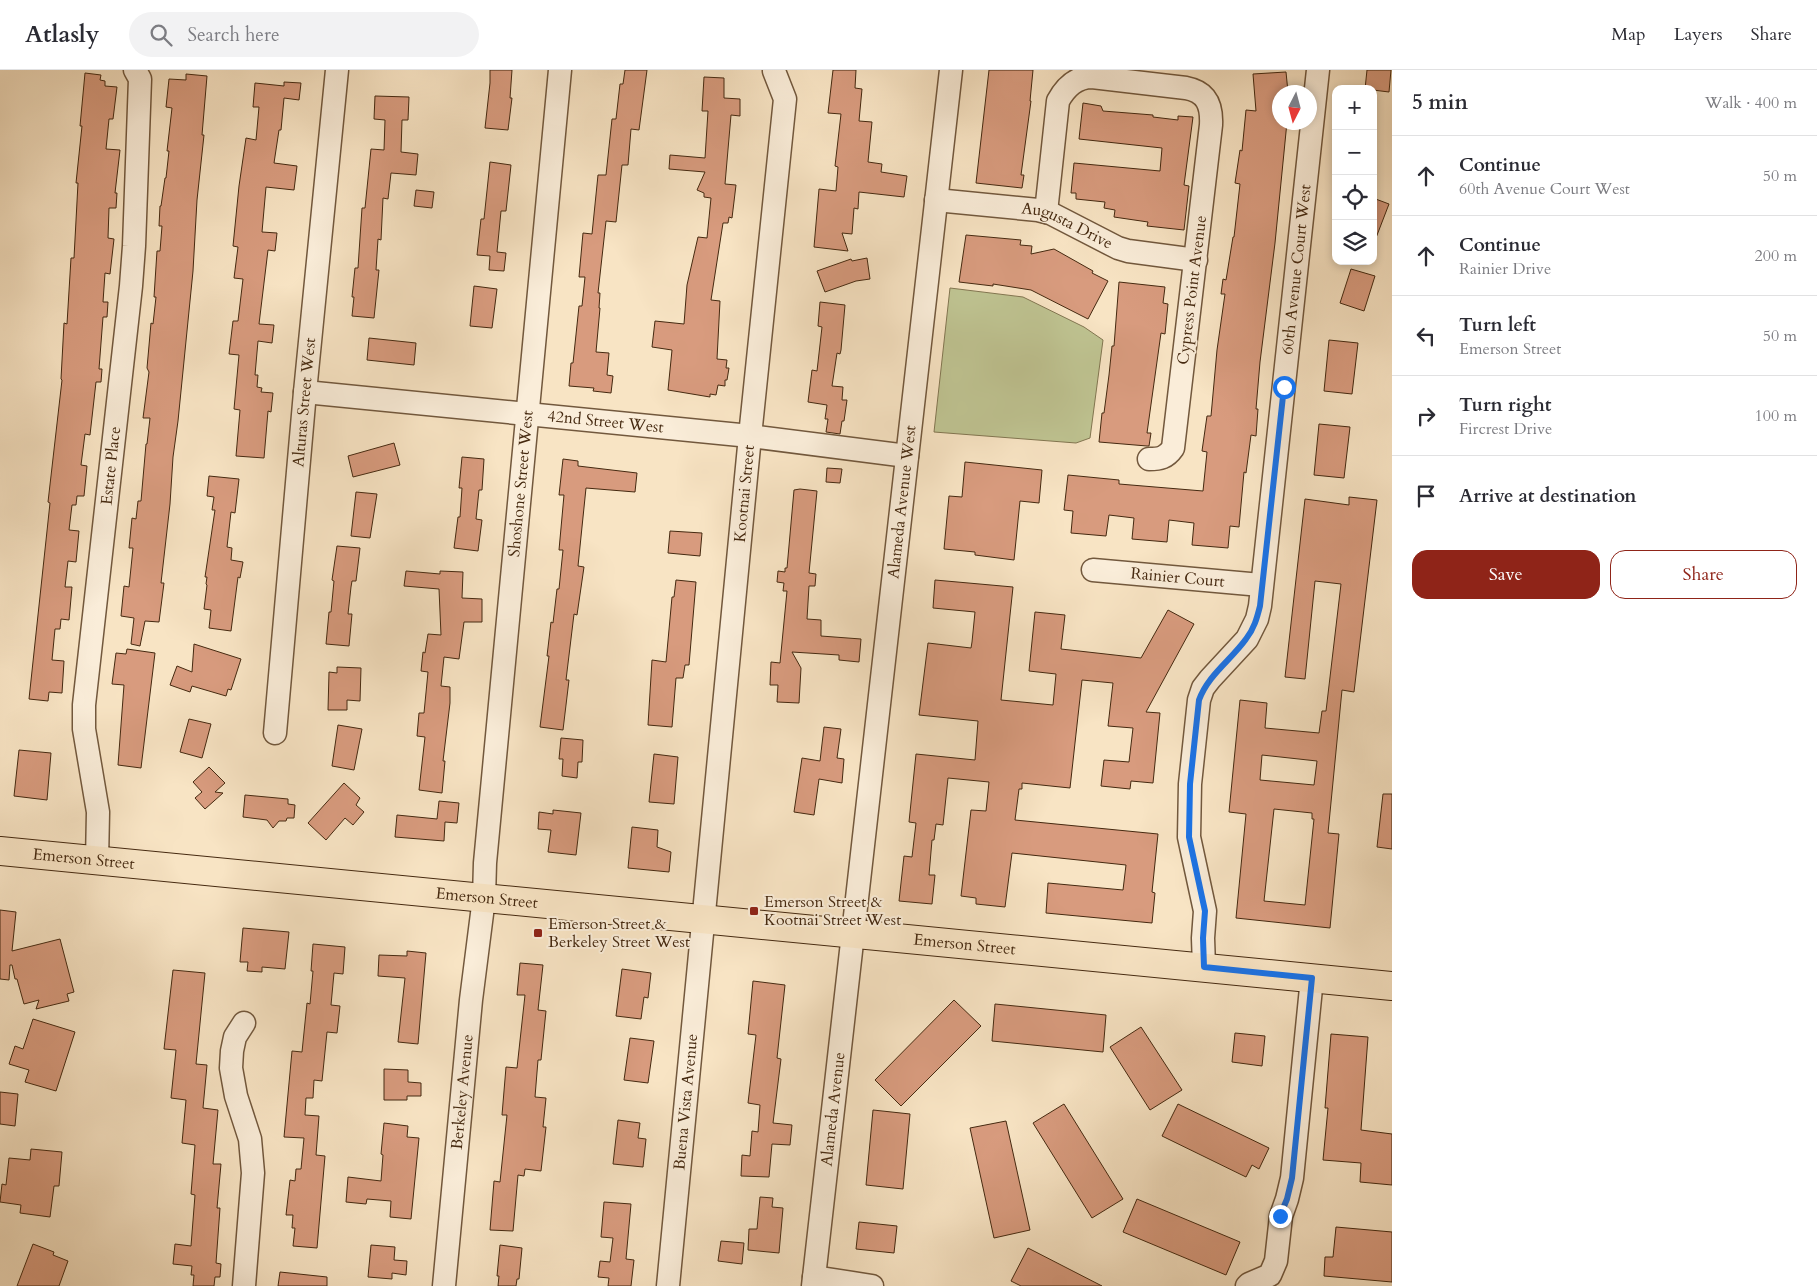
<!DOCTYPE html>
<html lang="en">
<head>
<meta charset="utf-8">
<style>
	body { margin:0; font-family:Cardo,serif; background:#f2f2f3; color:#2b2b33 }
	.controls { position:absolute; right:15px; top:15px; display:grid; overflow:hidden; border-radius:10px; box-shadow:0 2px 8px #0003 }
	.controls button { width:45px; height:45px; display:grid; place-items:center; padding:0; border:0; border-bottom:1px solid #e1e1e2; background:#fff; color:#2b2b33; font:25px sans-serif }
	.compass { position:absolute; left:1272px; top:15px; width:45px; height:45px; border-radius:50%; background:#fff; box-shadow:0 2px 8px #0003; rotate:186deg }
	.stop { position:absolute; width:15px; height:15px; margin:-11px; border:4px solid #1a73e8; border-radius:50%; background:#fff }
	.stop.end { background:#1a73e8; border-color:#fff; box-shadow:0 1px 5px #0008 }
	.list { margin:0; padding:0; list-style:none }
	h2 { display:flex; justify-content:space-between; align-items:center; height:65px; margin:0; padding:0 20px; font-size:21px }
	h2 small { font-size:16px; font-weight:400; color:#7c7c81 }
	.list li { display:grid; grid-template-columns:32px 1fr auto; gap:15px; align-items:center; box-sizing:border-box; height:80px; padding:0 20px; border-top:1px solid #e1e1e2 }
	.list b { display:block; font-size:19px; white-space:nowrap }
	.list p { margin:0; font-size:16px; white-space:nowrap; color:#7c7c81 }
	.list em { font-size:16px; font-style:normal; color:#7c7c81 }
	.actions { display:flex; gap:10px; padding:15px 20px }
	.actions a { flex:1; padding:11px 0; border:1px solid #8f2418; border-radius:15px; text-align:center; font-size:18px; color:#8f2418 }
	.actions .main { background:#8f2418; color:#fff }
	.icon { flex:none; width:28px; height:28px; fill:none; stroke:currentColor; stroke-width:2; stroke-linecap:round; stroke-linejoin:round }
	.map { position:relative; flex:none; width:1392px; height:1216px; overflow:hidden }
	header { display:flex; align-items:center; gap:30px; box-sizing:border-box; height:70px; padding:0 25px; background:#fff; border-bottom:1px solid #e1e1e2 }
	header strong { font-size:24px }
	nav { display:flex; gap:28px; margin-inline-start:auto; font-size:18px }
	.search { width:350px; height:45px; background:#f2f2f3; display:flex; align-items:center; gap:12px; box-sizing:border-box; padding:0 18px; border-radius:28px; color:#7c7c81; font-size:19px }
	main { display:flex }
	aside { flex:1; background:#fff }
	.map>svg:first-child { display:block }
</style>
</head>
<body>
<header>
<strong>Atlasly</strong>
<div class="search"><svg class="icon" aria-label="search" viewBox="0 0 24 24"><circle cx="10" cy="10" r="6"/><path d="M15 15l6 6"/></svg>Search here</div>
<nav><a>Map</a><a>Layers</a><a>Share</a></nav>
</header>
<main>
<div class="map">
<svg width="1392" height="1216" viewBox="0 0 1392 1216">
	<rect width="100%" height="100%" fill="#f8e4c4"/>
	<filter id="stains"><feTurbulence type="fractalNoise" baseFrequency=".004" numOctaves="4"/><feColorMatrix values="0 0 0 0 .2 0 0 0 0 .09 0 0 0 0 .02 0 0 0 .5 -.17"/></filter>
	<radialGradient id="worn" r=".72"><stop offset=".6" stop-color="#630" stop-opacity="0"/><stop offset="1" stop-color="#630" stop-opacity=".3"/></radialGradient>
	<path fill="#bfc492" stroke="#827651" d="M950 218 1023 227 1084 257 1103 270 1090 368 1076 373 934 362Z"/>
	<path fill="#d89b7e" stroke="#452910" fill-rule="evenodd" d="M490 0H512L510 28H512L508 60 485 58 490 13Z
		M625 0H647L639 60 631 59 628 95H622L616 152 606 151 598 223H600L599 238H600L596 282 609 283 607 305 613 306 611 323 593 321 594 318 569 316 571 293H573L579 236H582L585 207H579L583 163 592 164 598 105H606L612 49H616L620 14H623Z
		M833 0H856L855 18 862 19 859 51 872 52 868 92 882 94 881 102 907 106 904 127 859 122 858 139 854 138 852 164 842 163 848 181 814 177 819 119 836 121 838 97 835 96 841 44 828 43Z
		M989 0H1033L1030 31H1031L1021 105H1024L1022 118 976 113Z
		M1367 0H1391L1389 22 1365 19Z
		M1286 2 1288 22H1280V52H1287L1275 173 1260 292 1256 339H1258L1256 366 1251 365 1246 403 1244 402 1239 457 1230 456 1228 478 1192 475 1194 453 1169 450 1167 472 1132 469 1134 448 1109 445 1106 466 1071 463 1073 441 1064 440 1068 405 1119 410V414L1203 421 1207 382 1202 381 1207 346H1211L1217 280 1225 224H1221L1223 209 1226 210 1233 167H1234L1240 114 1235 113 1240 80 1242 81 1246 40 1256 41 1253 4Z
		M85 3 101 5 100 10 105 11V16L117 17 113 49H109L106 79 120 80 115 123H117L116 138H109L108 168 114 169 110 204 105 203 103 232H108L107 247H103L99 299H102L101 312H96L90 365 85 364 81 395 87 396 84 426H77L76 435H72L69 460 79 461 76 492 68 491 65 517H72L69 550 61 549 60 559H55L52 590 64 591 62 623 49 622 48 631 29 629 50 433 48 432 62 310 61 309 64 253 67 254 71 188H74L78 113H76L82 56H80Z
		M186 4 207 6 202 65H204L197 130 193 201 178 351 173 387 170 434 161 513H164L159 552 145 551 140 576 131 574 134 548 121 546 124 516 129 517 133 478H129L132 448 136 449 138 431H141L146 374H147L150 348H143L149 302 147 298 151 253 153 254 156 227H154L157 181H160L162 156H159L160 136H161L165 108H166L169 81H167L172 38 166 37 169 9 186 10Z
		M704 7 724 8V28L740 29V46L731 45 725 114 736 115 732 148 729 147 728 153H723L711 230 720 231 717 289 727 290 726 298H729L727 310H725V316L718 315 716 325 710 324V327L668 320 672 280 652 277 655 251 684 254 687 215 698 167 707 168 711 128 704 127V123L697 120 705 102 669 99 670 85 705 88 708 41H702Z
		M284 12 301 13 299 30 284 28 281 60H279L274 93 297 96 294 120 266 117 262 162 277 163 275 181 268 180 259 254 274 255 272 273 258 271 255 305H258L257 317 262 318 261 322 273 323 271 342 268 341 264 388 236 386 240 340 234 339 239 285 229 284 233 251H238L243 209 234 208 238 177 233 176 239 116 246 68 256 70 259 37H253L255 13 284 16Z
		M375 26 409 27 408 50H402L401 82 418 84 416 105 391 103 388 129 383 128 381 170 378 169 376 200H379L374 248 352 246 354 227H352L355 198H358L362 138H365L371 79 384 80 385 50 374 49Z
		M1083 33 1101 36 1103 41 1153 45V47L1178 50V46L1193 47 1184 115 1189 116 1184 160 1147 156 1148 152 1114 147 1115 140 1104 138 1105 132 1076 129V123H1071L1074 93 1160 101 1162 78 1079 69Z
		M490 92 511 95 506 141H501L497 182 506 183 504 201 489 200 490 186 477 185 481 149H484Z
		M416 120 434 122 432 138 414 136Z
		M1373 128 1389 134 1374 173H1373Z
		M966 165 1021 170 1020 175 1032 176 1031 184 1054 179 1093 201 1092 203 1108 211 1088 249 1031 220 993 214V216L959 212Z
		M867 188 870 209 856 211 825 222 817 201 851 189 852 191Z
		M1351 199 1375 206 1364 241 1340 233Z
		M1119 212 1165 217 1163 233 1168 234 1165 264 1161 263 1147 363H1151L1149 376H1147L1099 372 1102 343H1104L1109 305 1112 276H1114Z
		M474 216 497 219 492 258 470 256Z
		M820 232 845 235 841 280 840 284 837 283 832 316 843 317 842 330H847L844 351H842L840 364 826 362 828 349H825L827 335 808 332 812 300 817 301 822 257 818 256Z
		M369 268 416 273 414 295 367 290Z
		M1329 270 1358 273 1352 324 1324 321Z
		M1319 354 1350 357 1344 408 1314 405Z
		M394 373 400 395 353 407 348 386Z
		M462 387 484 389 482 420H479L476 449 482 450 478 481 454 478 458 447H460L462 418H459Z
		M563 389 578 391V396L637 403 635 422 586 418 578 496 584 497 577 545 574 544 566 610H569L563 660 540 657 549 586H547L551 552 553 553 557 519H559L563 480H559L564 425H559Z
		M965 392 1042 400 1039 433 1020 431 1014 490 975 485V482L944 479 949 426 962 427Z
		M827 398 842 399 840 413 826 412Z
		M209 406 239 409 235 443 231 442 227 477 232 478 231 490 243 492 240 508 238 507 231 561 209 558 211 540 204 539 207 515 206 514 207 507H205L215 440H212L214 427 207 426Z
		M800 419 817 421 809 503 816 504 815 516H809L807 549 821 550V566L861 569 859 592 839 590V585L792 582 801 598 799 633 777 632 778 615H770L771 592 780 593 787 521H783L784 513 777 512 778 501 785 502V498H787L794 420Z
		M356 422 377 424 370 468 351 466Z
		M1349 427 1377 430 1354 622 1342 620 1328 763 1339 764 1330 858 1236 848 1246 744 1229 742 1240 630 1267 633 1265 658 1319 663 1322 641H1326L1341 514 1315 511 1305 609 1285 607 1305 429 1349 435ZM1262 685 1317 691 1314 715 1260 710ZM1274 739 1312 743V749H1314L1305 835 1264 831Z
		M670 461 702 463 700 486 668 483Z
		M337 476 360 478 356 511H352L351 517 348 544H352L349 576 326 574 329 542H331L334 511 332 510Z
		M406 501 440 504V501L463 502 462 528 482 529V552H464L459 589 444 587 441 616 450 617V633L443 691H445L442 723 419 720 425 667 417 666 419 643H424L428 602 421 601 423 582 425 583 428 564 441 565 439 519 404 516Z
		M676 510 696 512 689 595H685L683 608H676L672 657 648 655 652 590 666 592 672 527H674Z
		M935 510 1013 517 1001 630 1053 635 1056 604 1029 601 1035 542 1065 545 1061 579 1141 588 1168 540 1194 554 1146 642 1160 643 1153 713 1131 711 1130 719 1101 716 1104 690 1129 692 1133 658 1108 656 1113 613 1082 610 1070 718 1022 713V719H1019L1015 750 1158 764 1152 822 1155 823 1152 853 1046 843 1048 813 1123 820 1126 795 1012 783 1005 837 976 834V828L961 826 971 740 986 741 989 712 948 708 943 755 936 754 934 770H932L929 805H935L932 834 899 831 904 786 912 787 916 753 909 752 916 684 975 690 978 651 919 645 928 573 971 578 972 572 975 542 933 538Z
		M194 574 241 589 231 620 228 619 226 626 192 616 190 622 170 615 177 596 192 602Z
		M127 579 155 583 141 698 118 695 124 615 112 614 116 583 126 584Z
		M337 597 361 598 360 631 347 630V640H328L329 602 337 603Z
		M189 649 211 654 202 688 180 682Z
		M338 655 362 659 354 700 332 696Z
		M824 657 841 659 837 688 844 689 842 713 819 709 814 745 794 742 802 688 820 691Z
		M561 668 583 670 582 692H578L577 708 562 706 563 689H559Z
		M19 680 51 683 47 730 14 726Z
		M654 684 678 687 674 734 649 732Z
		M209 697 225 713 215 722 223 723 205 739 195 728 202 722 193 712Z
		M344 713 360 728 356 735 364 742 353 755 345 748 326 770 308 753Z
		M1383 724H1392V779L1377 777Z
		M245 725 288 729V734L295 735 294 748H287L286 751H279L273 758 267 750 243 747Z
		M439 731 459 733 457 753 445 752 444 771 395 767 397 745 437 749Z
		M553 740 581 743 576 785 548 782 551 760 538 759 539 742 553 744Z
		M632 757 658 760 657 777 671 782 669 802 628 798Z
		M0 840 16 842 12 881 60 869 74 922 67 924 69 931 36 939 39 930 24 934 17 909H15L12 895H10L9 910 0 909Z
		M243 858 289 862 285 899 262 897V902L247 901 248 892H240Z
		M313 874 345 877 343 904 334 903 331 935 340 936 337 963 327 962 322 1011 314 1010 313 1028H306L305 1045 319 1046 316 1085 325 1086 317 1178 293 1176 295 1158H292L293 1145H286L290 1110 295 1111 296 1099H301L304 1068 284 1067 292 981 302 982 307 933 310 934 313 901H311Z
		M407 881 426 883 418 974 398 972 405 908 378 906 379 885 407 886Z
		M520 893 543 895 538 940 546 941 541 990H538L535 1027 546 1028 543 1057H546L541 1101 525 1099 524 1106 518 1105 513 1161 490 1160 494 1111 500 1112 507 1045H502L506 997 517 998 525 925H517Z
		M622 899 651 903 648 928 644 927 641 949 616 946Z
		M173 900 205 903 196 994 207 995 203 1038 218 1040 213 1094H221L217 1138H220L216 1193 221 1194 220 1207H215L214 1216H193L194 1205H191L192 1196 173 1194 175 1174 191 1176 195 1125 191 1124 195 1075 182 1073 186 1030 171 1028 176 980 164 979Z
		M753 911 785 915 777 988 781 989 773 1053 792 1055 790 1075 772 1074 769 1107 741 1106 742 1085 750 1086 752 1061 758 1062 760 1035 748 1033 756 965 748 964Z
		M954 930 981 956 901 1036 875 1010Z
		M995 934 1106 945 1103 982 992 971Z
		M33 949 75 962 56 1021 25 1012 29 1000 9 994 15 976 23 979Z
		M1141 957 1182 1020 1150 1040 1110 977Z
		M1235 963 1265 966 1262 996 1232 992Z
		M1331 964 1368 967 1361 1060 1392 1064V1115L1360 1112 1361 1093 1323 1090 1328 1038H1325Z
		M630 968 654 971 648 1013 624 1010Z
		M384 999 408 1000V1012L421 1013V1026H407V1030H384Z
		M0 1022 18 1024 15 1056 0 1054Z
		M1064 1034 1123 1129 1092 1148 1033 1053Z
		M1178 1034 1269 1078 1259 1099 1252 1095 1246 1107 1162 1066Z
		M873 1040 910 1044 903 1119 866 1115Z
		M618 1050 640 1053 638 1068 646 1069 643 1097 613 1094Z
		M1006 1051 1030 1160 994 1168 970 1058Z
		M384 1053 408 1056 407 1067 419 1068 411 1149 390 1147 391 1131 367 1129 366 1134 346 1132 348 1107 381 1111 383 1085 381 1084Z
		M31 1079 62 1082 59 1116H54L50 1147 20 1143 21 1135 0 1132 2 1114 6 1115 9 1088 30 1090Z
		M760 1127 773 1128 772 1137 783 1138 779 1183 748 1180 749 1159H757Z
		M1137 1129 1240 1172 1226 1205 1123 1162Z
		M604 1132 631 1134 626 1189 634 1190 631 1216H608L609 1208 598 1207 600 1191 610 1192 613 1168 601 1167Z
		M859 1152 897 1156 894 1183 856 1179Z
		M1336 1157 1392 1162V1212L1324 1206 1325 1187H1333Z
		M721 1171 744 1173 742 1194 718 1191Z
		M33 1174 54 1182 53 1185 68 1191 59 1216H17Z
		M371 1175 395 1177 394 1190 407 1191 406 1205 392 1203V1209L368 1207Z
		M500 1175 522 1178 519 1209H517L516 1216H498L499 1206H497Z
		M1028 1178 1102 1216H1021L1011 1211Z
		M280 1202 327 1207V1216H278Z"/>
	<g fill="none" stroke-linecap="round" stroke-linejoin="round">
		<defs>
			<g id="minor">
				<path id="s1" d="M936 130 1038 140 1050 143 1118 178 1128 181 1196 190"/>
				<path d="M1046 142 1058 31C1065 18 1075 7 1092 7L1186 18C1207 22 1212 35 1211 55L1173 378C1166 388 1160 389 1149 389"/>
				<path id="s2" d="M305 322 750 366 907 386"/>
				<path id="s3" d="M1093 500 1261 515"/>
				<path id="s4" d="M275 663 305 322 337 0"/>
				<path id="s5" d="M97 791 98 742 84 659V635L131 216 134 176 140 9 135 0"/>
				<path id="s6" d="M1204 897 1203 868 1205 841 1189 767 1190 714 1199 630 1203 618 1210 609 1247 569 1257 549 1260 536 1318 0"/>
				<path d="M814 1207 872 1216"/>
				<path d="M244 1216 253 1103 250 1069 236 1026 231 998 232 981 235 967 244 953"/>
				<path id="s7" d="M444 1216 471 930 484 828 485 793 560 0"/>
				<path id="s8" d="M668 1216 750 366 785 29 774 1"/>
				<path id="s9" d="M813 1216 951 0"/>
				<path d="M1247 1216 1249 1214 1270 1205 1276 1191 1281 1146 1287 1129 1292 1108 1312 908"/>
			</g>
			<g id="major">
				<path id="s10" d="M0 781 1392 916"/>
			</g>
		</defs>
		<use href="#minor" stroke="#72583d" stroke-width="25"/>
		<use href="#major" stroke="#452910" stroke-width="30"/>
		<use href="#minor" stroke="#faedd9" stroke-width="22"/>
		<use href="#major" stroke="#f8e4c4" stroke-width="28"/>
	</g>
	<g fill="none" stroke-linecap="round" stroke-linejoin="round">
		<path stroke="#1a73e8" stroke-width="6" d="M1280 1146 1287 1129 1292 1108 1312 908 1204 897 1203 868 1205 841 1189 767 1190 714 1199 630C1208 605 1231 590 1246 569 1254 559 1257 548 1260 536L1284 317"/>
	</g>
	<g fill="#8f2418" stroke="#faedd9" stroke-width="2">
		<rect x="749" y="836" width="10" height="10" rx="2.5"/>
		<rect x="533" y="858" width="10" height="10" rx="2.5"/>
	</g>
	<g text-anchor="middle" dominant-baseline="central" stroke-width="4" stroke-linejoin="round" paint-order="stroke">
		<g font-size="16" fill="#452910" stroke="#faedd9">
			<text stroke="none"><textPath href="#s1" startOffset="135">Augusta Drive</textPath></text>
			<text stroke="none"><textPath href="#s6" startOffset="722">60th Avenue Court West</textPath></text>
			<text transform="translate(1192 220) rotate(-83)">Cypress Point Avenue</text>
			<text stroke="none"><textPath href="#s4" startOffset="332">Alturas Street West</textPath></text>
			<text stroke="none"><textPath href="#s2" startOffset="302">42nd Street West</textPath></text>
			<text stroke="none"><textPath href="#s5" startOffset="398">Estate Place</textPath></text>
			<text stroke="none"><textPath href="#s7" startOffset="806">Shoshone Street West</textPath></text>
			<text stroke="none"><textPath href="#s8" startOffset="796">Kootnai Street</textPath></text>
			<text stroke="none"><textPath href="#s9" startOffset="789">Alameda Avenue West</textPath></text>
			<text stroke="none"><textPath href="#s3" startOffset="85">Rainier Court</textPath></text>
			<text stroke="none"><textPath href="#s10" startOffset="84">Emerson Street</textPath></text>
			<text stroke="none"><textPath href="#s10" startOffset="489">Emerson Street</textPath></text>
			<text stroke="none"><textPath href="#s10" startOffset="969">Emerson Street</textPath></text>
			<text stroke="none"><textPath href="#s7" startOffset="195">Berkeley Avenue</textPath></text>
			<text stroke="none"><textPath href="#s8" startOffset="185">Buena Vista Avenue</textPath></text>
			<text stroke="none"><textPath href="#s9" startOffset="178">Alameda Avenue</textPath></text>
		</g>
		<g font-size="16" fill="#452910" stroke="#faedd9" text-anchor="start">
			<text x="764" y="832">Emerson Street &amp;<tspan x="764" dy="18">Kootnai Street West</tspan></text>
			<text x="548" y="854">Emerson Street &amp;<tspan x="548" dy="18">Berkeley Street West</tspan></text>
		</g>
	</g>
	<rect width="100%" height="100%" filter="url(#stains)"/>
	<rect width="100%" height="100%" fill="url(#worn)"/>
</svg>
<div class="controls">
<button>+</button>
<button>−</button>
<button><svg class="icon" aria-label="locate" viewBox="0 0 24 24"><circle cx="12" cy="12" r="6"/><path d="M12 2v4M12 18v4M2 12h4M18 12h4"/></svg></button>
<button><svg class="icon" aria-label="layers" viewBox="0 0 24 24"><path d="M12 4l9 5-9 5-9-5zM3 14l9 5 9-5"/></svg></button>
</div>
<svg class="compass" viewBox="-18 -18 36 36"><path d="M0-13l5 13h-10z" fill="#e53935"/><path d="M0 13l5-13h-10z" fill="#7c7c81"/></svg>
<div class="stop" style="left:1284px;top:317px"></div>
<div class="stop end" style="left:1280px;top:1146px"></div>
</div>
<aside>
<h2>5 min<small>Walk · 400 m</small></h2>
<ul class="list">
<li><svg class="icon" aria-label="ahead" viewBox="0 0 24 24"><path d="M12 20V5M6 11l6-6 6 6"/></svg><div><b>Continue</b><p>60th Avenue Court West</p></div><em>50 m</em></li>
<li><svg class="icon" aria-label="ahead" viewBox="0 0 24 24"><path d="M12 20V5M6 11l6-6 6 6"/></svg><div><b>Continue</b><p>Rainier Drive</p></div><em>200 m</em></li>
<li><svg class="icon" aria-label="left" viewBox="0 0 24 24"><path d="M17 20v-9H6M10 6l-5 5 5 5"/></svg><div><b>Turn left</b><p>Emerson Street</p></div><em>50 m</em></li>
<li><svg class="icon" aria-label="right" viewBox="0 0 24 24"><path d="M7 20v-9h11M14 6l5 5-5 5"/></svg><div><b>Turn right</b><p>Fircrest Drive</p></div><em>100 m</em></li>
<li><svg class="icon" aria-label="arrive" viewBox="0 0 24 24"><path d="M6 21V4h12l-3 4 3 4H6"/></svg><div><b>Arrive at destination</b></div></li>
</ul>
<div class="actions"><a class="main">Save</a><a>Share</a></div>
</aside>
</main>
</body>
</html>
